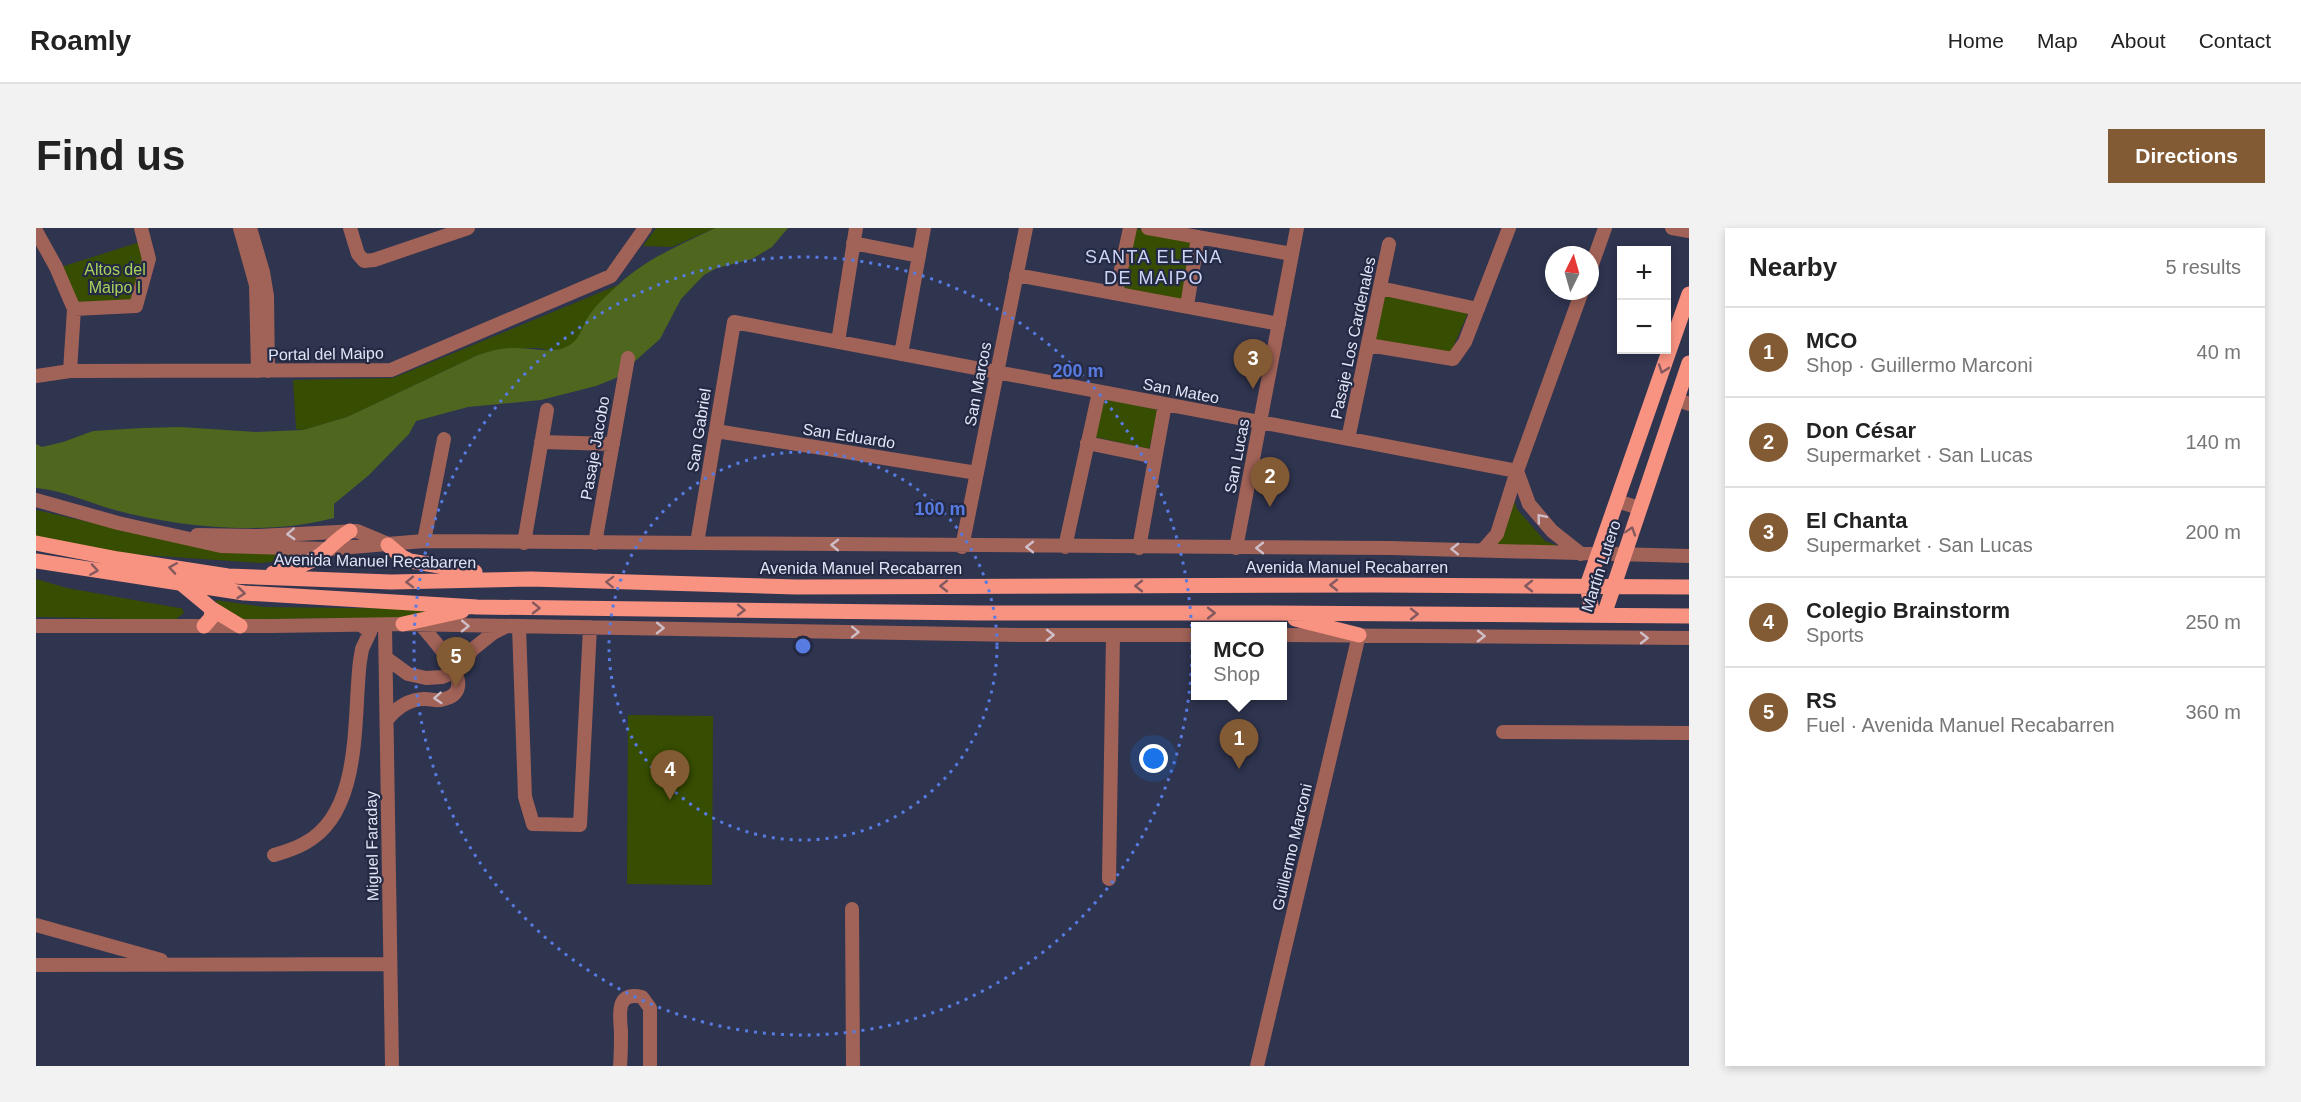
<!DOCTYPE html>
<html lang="en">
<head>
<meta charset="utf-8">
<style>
	body { margin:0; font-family:Arial,sans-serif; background:#f2f2f2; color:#222 }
	.controls { position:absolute; right:18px; top:18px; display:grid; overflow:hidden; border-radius:0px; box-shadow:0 3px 9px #0003 }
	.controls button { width:54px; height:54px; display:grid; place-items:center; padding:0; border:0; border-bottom:2px solid #e0e0e0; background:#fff; color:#222; font:30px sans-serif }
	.compass { position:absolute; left:1509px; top:18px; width:54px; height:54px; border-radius:50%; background:#fff; box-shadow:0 3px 9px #0003; rotate:5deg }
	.you { position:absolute; left:1118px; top:531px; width:21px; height:21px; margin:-15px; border:4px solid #fff; border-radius:50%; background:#1a73e8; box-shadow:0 0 0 9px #1a73e833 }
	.badge { display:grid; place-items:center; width:39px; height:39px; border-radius:50%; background:#825b34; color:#fff; font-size:20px; font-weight:700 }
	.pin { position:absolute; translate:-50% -50px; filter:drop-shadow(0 2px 3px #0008) }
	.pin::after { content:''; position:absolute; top:32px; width:21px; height:18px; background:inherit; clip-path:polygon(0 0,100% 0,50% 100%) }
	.popup { position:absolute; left:1155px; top:394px; width:96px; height:78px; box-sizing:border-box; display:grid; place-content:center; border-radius:0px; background:#fff; filter:drop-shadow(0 2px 4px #0005); font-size:20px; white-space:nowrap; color:#767676 }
	.popup b { font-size:22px; color:#222 }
	.popup::after { content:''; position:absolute; left:50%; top:100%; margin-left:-12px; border:12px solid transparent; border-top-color:#fff }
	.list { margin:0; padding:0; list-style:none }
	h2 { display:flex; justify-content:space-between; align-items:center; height:78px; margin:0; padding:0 24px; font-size:26px }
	h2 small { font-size:20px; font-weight:400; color:#767676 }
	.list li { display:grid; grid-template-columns:39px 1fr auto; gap:18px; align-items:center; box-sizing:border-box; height:90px; padding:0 24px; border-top:2px solid #e0e0e0 }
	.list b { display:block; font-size:22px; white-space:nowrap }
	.list p { margin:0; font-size:20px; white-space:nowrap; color:#767676 }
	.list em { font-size:20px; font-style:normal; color:#767676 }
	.map { position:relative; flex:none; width:1653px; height:838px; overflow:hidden; border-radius:0px }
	header { display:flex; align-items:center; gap:36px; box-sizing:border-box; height:84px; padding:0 30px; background:#fff; border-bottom:2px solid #e0e0e0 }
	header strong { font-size:28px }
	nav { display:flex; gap:33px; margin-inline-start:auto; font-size:21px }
	.intro { display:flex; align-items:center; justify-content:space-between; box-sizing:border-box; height:144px; padding:0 36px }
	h1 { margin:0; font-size:42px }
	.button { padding:15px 27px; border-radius:0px; background:#825b34; color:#fff; font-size:21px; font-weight:700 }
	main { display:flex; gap:36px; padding:0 36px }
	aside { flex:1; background:#fff; border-radius:0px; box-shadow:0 3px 9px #0003 }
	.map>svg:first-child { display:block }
</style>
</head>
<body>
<header>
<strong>Roamly</strong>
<nav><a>Home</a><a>Map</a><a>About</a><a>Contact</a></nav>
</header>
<div class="intro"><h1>Find us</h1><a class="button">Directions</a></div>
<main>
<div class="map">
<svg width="1653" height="838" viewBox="0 0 1653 838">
	<rect width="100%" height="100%" fill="#2f344f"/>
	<path fill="#374d01" d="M620 0H679L636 19 607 18Z
		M1096 0 1160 11 1150 77 1082 64Z
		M107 13 111 31 99 76 39 77 22 40Z
		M582 57 553 88 542 112 530 120 517 123 502 120 463 121 442 127 311 189 267 202 260 201 257 152 357 150Z
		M1348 66 1433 83 1414 126 1338 113Z
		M1068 170 1123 182 1113 221 1059 209Z
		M1476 267 1481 281 1509 313 1534 322 1456 318Z
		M0 282 150 316 253 327 254 329 246 333 224 335 94 326 0 309Z
		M0 351 31 360 143 380H146L148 385 139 392 0 389Z
		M179 372 229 379 397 381 377 389 352 390 206 391 188 384Z
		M592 487 677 488 676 657 591 656Z"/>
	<path fill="#4e661e" d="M679 0H752L736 19 716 31 681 40 668 47 645 71 624 111 580 150 560 158 505 172 432 179 380 193 373 206 333 247 298 276V290C229 308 147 300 79 282 54 275 26 262 0 260V216L6 219 27 214 57 203 106 200 144 199 220 204 267 202 311 189 442 127C454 123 465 120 478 120 495 119 517 127 532 118 545 111 545 100 552 89 559 78 571 67 581 58 609 31 644 17 679 0Z"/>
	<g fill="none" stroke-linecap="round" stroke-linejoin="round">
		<path stroke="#a16257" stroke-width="14" d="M204 0 220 57 222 143
			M214 0 227 44 231 68 232 143
			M314 0 322 26 328 33 338 32 432 0
			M1112 0 1256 26
			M1636 0 1653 3
			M0 3 20 39 38 81 34 143
			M817 15 883 28
			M1554 42 1569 0
			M980 47 1243 96
			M1344 60 1442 81
			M1080 65 1094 0
			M1151 78 1162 9
			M38 81 100 78 113 31 105 0
			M802 114 820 0
			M1332 117 1417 131 1429 114 1473 0
			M865 126 888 0
			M0 148 34 143 355 142 575 48 609 0
			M1640 171 1653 176
			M680 203 941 245
			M1312 211 1353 16
			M505 214 577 216
			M1051 215 1119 229
			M1481 243 1493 276 1516 303 1545 326
			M0 272 82 295 185 318 291 321 388 313 1354 320 1653 328
			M1581 273 1603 280
			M161 307 222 308 321 303 352 316
			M388 313 408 211
			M488 315 511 182
			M559 315 592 130
			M661 315 698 94 1481 243
			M926 319 990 0
			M1029 319 1063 164
			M1103 320 1129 176
			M1200 320 1261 0
			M1447 322 1461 306 1481 243 1546 63
			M349 397 356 838
			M0 398H236L367 396 983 407H1160
			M483 399 489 569 497 596 544 597 554 399
			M1246 407 1653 410
			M350 430 372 446 390 450 406 449 421 443 437 421 457 405 469 399
			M351 492C360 480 374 470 390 471 395 471 399 473 404 472 450 465 396 411 385 397
			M1467 504 1653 505
			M238 627C248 624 259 621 269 615 327 584 317 489 324 433L326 421 334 404 325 397
			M1073 651 1077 407
			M816 681 817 838
			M0 697 125 732
			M0 737 354 736
			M584 838C585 827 585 816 585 804 584 787 579 763 606 769L614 780V838
			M1221 838 1323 407"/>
		<path stroke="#f99381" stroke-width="15" d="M0 315 82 331 192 348 355 354 495 351 760 359 1341 357 1653 359
			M352 317 366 329 374 333 439 344
			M0 333 208 365 441 379 944 385H1236L1653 388
			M237 345C252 342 270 337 283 328 294 320 302 310 314 303
			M147 357 176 381 204 398
			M1557 387 1551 358 1653 66
			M1568 387 1653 135
			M1259 391 1323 407
			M367 396 426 383
			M168 398 175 390 176 381"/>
	</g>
	<defs><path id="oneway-chevron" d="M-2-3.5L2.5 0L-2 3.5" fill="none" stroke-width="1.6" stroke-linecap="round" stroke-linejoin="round" transform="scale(1.5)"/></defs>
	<g stroke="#84595f">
		<use href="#oneway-chevron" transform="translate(1627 141) rotate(109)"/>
		<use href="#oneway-chevron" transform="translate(1595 303) rotate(-72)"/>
		<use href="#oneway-chevron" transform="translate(137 340) rotate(-171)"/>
		<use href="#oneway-chevron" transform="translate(58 342) rotate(9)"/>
		<use href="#oneway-chevron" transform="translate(374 354) rotate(179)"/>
		<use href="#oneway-chevron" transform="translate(574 354) rotate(-178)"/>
		<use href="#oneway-chevron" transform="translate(1298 357) rotate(180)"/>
		<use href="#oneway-chevron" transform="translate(908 358) rotate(180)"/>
		<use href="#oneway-chevron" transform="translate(1103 358) rotate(180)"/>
		<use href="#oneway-chevron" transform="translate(1493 358) rotate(-180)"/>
		<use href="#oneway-chevron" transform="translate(205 365) rotate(6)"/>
		<use href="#oneway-chevron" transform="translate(500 380) rotate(1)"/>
		<use href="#oneway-chevron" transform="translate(705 382) rotate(1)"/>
		<use href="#oneway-chevron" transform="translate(1175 385)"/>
		<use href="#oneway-chevron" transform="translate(1378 386)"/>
	</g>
	<g stroke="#cebec7">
		<use href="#oneway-chevron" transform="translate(1505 290) rotate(-130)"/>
		<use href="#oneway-chevron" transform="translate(255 306) rotate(177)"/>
		<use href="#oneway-chevron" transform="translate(799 317) rotate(-179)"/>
		<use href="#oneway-chevron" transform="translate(994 319) rotate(-180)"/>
		<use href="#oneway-chevron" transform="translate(1224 320) rotate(-180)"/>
		<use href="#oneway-chevron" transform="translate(1419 321) rotate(-179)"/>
		<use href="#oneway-chevron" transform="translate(429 398) rotate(1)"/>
		<use href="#oneway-chevron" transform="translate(624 400) rotate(1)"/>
		<use href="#oneway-chevron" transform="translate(819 404) rotate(1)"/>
		<use href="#oneway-chevron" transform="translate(1014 407)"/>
		<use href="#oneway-chevron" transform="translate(1445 408) rotate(1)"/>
		<use href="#oneway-chevron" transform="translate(1608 410)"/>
		<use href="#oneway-chevron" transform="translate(402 470) rotate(176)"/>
	</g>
	<g fill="none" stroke="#587be1" stroke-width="3" stroke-dasharray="3 6">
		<circle cx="767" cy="418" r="194"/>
		<circle cx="767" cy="418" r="389"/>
	</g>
	<g text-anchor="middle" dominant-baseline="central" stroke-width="4.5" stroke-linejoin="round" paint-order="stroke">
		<g font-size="16" fill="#a8d35a" stroke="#252a44">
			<text x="79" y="41">Altos del<tspan x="79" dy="18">Maipo I</tspan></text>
		</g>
		<g font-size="16" fill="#e1e5f7" stroke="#252a44">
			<text transform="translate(1317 110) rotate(-78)">Pasaje Los Cardenales</text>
			<text transform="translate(290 126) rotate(-1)">Portal del Maipo</text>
			<text transform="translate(942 156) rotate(-79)">San Marcos</text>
			<text transform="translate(1145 163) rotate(11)">San Mateo</text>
			<text transform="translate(663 202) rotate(-81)">San Gabriel</text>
			<text transform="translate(813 208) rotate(9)">San Eduardo</text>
			<text transform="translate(559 220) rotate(-80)">Pasaje Jacobo</text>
			<text transform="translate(1201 228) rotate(-79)">San Lucas</text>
			<text transform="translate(339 333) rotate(1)">Avenida Manuel Recabarren</text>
			<text transform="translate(1565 338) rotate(-72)">Martín Lutero</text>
			<text x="1311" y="339">Avenida Manuel Recabarren</text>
			<text x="825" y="340">Avenida Manuel Recabarren</text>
			<text transform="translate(336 618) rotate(-91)">Miguel Faraday</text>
			<text transform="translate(1256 619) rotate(-77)">Guillermo Marconi</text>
		</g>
		<g font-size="18" letter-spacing="1.5" fill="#cdd5f7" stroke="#252a44">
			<text x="1118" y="29">SANTA ELENA<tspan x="1118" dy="21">DE MAIPO</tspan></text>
		</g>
	</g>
	<circle cx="767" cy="418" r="9" fill="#587be1" stroke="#252a44" stroke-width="3"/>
	<g font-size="18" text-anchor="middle" font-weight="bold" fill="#587be1" stroke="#252a44" stroke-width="4.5" stroke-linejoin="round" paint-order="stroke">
		<text x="1042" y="149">200 m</text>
		<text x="904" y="287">100 m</text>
	</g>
</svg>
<div class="controls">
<button>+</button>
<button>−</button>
</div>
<svg class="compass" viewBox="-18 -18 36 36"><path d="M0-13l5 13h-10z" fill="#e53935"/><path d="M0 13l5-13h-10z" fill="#767676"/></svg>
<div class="you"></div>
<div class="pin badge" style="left:1203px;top:541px">1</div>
<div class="popup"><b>MCO</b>Shop</div>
<div class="pin badge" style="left:1234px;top:279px">2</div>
<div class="pin badge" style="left:1217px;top:161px">3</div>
<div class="pin badge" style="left:634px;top:572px">4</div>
<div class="pin badge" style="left:420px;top:459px">5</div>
</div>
<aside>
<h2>Nearby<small>5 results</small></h2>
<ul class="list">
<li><span class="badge">1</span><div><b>MCO</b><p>Shop · Guillermo Marconi</p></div><em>40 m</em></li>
<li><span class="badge">2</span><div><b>Don César</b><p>Supermarket · San Lucas</p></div><em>140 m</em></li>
<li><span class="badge">3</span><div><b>El Chanta</b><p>Supermarket · San Lucas</p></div><em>200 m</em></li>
<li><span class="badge">4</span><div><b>Colegio Brainstorm</b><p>Sports</p></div><em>250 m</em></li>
<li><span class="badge">5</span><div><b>RS</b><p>Fuel · Avenida Manuel Recabarren</p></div><em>360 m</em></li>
</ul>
</aside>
</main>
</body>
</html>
